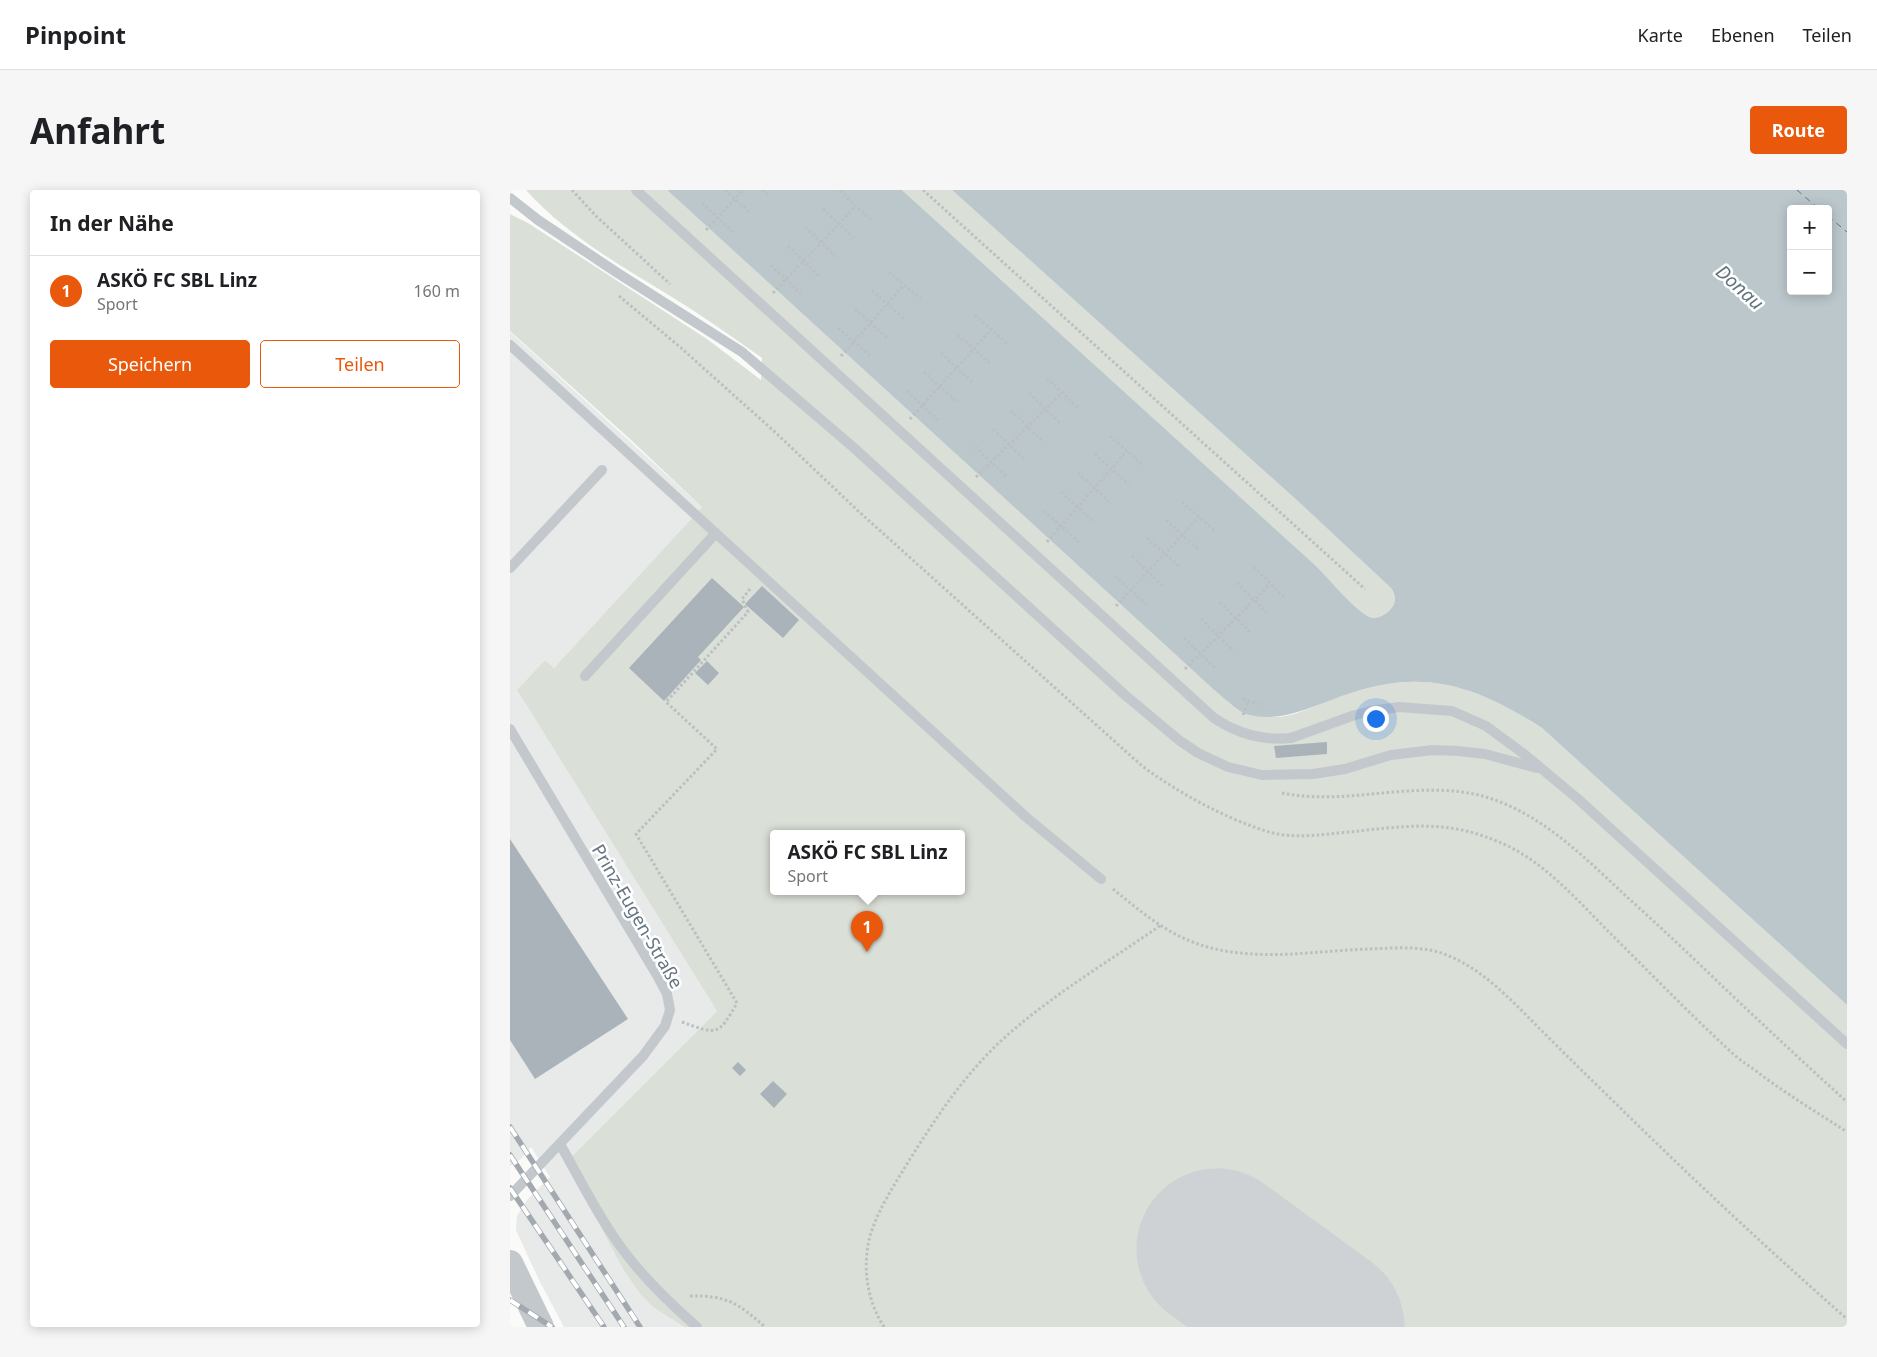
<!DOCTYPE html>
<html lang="de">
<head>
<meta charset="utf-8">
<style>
	body { margin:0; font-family:"Noto Sans",sans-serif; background:#f6f6f6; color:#202124 }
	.controls { position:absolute; right:15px; top:15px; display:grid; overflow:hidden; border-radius:5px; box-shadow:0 2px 12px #0003 }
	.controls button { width:45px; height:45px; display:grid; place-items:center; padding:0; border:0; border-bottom:1px solid #e0e0e0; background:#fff; color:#202124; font:25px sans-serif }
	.you { position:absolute; left:865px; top:528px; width:18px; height:18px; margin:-12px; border:4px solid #fff; border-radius:50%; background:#1a73e8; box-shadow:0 0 0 8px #1a73e833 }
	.badge { display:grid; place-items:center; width:32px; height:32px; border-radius:50%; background:#ea580c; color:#fff; font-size:16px; font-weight:700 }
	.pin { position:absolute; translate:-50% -41px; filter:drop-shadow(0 1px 2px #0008) }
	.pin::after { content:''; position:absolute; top:26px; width:18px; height:15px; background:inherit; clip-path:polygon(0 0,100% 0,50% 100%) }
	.popup { position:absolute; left:260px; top:640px; width:195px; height:65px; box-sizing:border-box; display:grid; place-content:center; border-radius:5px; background:#fff; filter:drop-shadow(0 1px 4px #0005); font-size:16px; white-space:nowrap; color:#757577 }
	.popup b { font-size:19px; color:#202124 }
	.popup::after { content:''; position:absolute; left:50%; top:100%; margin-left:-10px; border:10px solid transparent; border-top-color:#fff }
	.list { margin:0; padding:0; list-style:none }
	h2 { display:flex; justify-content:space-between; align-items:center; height:65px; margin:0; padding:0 20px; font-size:21px }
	h2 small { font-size:16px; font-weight:400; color:#757577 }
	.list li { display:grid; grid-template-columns:32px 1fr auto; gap:15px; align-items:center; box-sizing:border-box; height:70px; padding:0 20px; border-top:1px solid #e0e0e0 }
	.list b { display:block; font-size:19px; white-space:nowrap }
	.list p { margin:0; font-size:16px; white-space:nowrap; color:#757577 }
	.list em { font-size:16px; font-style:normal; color:#757577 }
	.actions { display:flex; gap:10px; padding:15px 20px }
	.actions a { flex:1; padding:11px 0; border:1px solid #ea580c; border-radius:5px; text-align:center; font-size:18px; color:#ea580c }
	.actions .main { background:#ea580c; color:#fff }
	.map { position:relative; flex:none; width:1337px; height:1137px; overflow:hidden; border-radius:5px }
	header { display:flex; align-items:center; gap:30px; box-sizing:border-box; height:70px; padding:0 25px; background:#fff; border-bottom:1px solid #e0e0e0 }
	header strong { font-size:24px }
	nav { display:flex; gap:28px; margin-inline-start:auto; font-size:18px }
	.intro { display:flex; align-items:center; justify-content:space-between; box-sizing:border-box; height:120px; padding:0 30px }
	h1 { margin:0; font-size:35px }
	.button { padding:12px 22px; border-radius:5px; background:#ea580c; color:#fff; font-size:18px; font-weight:700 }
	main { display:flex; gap:30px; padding:0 30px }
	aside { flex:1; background:#fff; border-radius:5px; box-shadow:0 2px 12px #0003 }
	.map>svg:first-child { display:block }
</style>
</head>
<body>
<header>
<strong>Pinpoint</strong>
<nav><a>Karte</a><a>Ebenen</a><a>Teilen</a></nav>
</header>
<div class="intro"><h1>Anfahrt</h1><a class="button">Route</a></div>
<main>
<aside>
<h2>In der Nähe<small></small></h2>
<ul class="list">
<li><span class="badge">1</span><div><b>ASKÖ FC SBL Linz</b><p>Sport</p></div><em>160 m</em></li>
</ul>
<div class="actions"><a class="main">Speichern</a><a>Teilen</a></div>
</aside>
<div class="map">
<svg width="1337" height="1137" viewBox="0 0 1337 1137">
	<rect width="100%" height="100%" fill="#fafaf8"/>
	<path fill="#e8e9e9" d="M0 142 192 317 44 478 35 470 7 500 207 821 56 972 114 1081 131 1105 143 1117 174 1137H54L30 1092 6 1040 7 1026 17 1010 40 987 21 957 11 969 0 976Z"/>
	<path fill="#dadfd7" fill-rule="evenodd" d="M16 0H157L678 476C687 484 721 516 730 519 739 522 758 527 767 527 787 526 813 512 832 506 913 477 963 494 1032 538L1337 815V1137H174L143 1117 131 1105 114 1081 56 972 207 821 7 500 35 470 44 478 192 317 121 250 0 141V24L18 33 197 149 251 190 252 168C221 146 190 124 157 104 108 74 54 43 16 0ZM263 643H451V701H263Z
		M392 0H442L791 314 881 398C883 402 885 405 885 409 885 418 872 428 863 428 850 427 816 385 805 375Z"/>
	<path fill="#bbc7cb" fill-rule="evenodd" d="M157 0H392L805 375C816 385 850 427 863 428 873 428 885 418 885 409 885 405 883 401 881 398L791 314 442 0H1337V815L1032 538C963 494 912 477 832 506 801 517 769 534 736 524 725 520 689 486 678 476ZM1281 19H1318V101H1281Z"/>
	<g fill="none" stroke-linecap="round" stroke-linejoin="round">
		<path stroke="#60757c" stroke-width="1" stroke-dasharray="6 5" stroke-linecap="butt" d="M1287 0 1309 19
			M1318 26 1337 42"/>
		<path stroke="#ced2d4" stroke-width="161" d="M707 1059 814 1137"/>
	</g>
	<path fill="#aab3b9" d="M202 388 234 417 188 467 191 470 154 511 119 478Z
		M252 396 289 430 273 448 235 414Z
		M197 471 209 483 198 495 185 483Z
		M817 552V564L766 568 764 556Z
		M0 649 118 829 25 889 0 850Z
		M228 872 236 880 230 886 222 878Z
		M263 891 277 904 264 918 250 904Z"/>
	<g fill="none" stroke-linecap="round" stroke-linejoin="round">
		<path stroke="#bbbfc2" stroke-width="3" stroke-dasharray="2.5 2.5" stroke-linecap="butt" d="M62 0 86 26 160 94
			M215 0 240 23
			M252 0 258 5
			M413 0 855 399
			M330 1 361 30
			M192 13 223 42
			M313 19 344 48
			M295 37 326 67
			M196 40 233 0
			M278 56 309 86
			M261 75 291 104
			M379 82 411 109
			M362 100 394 129
			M263 103 346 16
			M109 106 170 157 266 243 346 319 632 576C662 598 692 615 726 630 742 636 757 643 774 645 792 647 810 645 828 643 895 637 936 626 1000 657 1039 677 1070 713 1101 744 1140 783 1179 823 1220 861 1229 870 1240 876 1250 884 1278 905 1308 923 1337 942
			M345 119 377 148
			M465 125 497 154
			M328 138 360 166
			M448 145 480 173
			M431 163 463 193
			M331 166 394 95
			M414 182 446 211
			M537 188 569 219
			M397 201 429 231
			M519 203 551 234
			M501 221 533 252
			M400 229 481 140
			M483 239 515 270
			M600 246 634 276
			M465 257 498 288
			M585 264 619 295
			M568 283 602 314
			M466 287 552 203
			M551 302 585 333
			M672 312 705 341
			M534 321 569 352
			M656 330 689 360
			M637 348 671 378
			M537 352 617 261
			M622 366 654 397
			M744 377 776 409
			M605 386 637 415
			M727 393 759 425
			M710 412 741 443
			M606 416 689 327
			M691 429 724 461
			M674 448 706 479
			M675 479 760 394
			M733 509 749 514
			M733 525 738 511
			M772 603C836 616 899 591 964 604 1025 617 1072 665 1116 706 1147 734 1177 762 1207 791 1250 832 1293 872 1337 912
			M603 699C624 716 645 734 669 746 729 776 796 761 859 759 886 758 915 755 939 766 975 781 1003 812 1030 839 1051 860 1072 881 1094 902 1173 980 1253 1055 1337 1129
			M172 832C208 845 208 846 227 813L126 644 207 559 156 512 238 422 232 409 240 399
			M180 1106C216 1105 228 1113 255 1137
			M374 1137C357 1110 352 1078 360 1046 368 1019 385 994 400 969 429 923 459 878 501 842 547 802 601 770 651 735"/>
		<path stroke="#c3c8cc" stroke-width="10" d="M126 0 704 528C728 544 752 551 781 548L842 526 860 521 889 517 942 521 976 536 1014 564 1068 609 1337 854
			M0 8 28 30 106 82 232 162 343 257 615 505 670 551 688 563 718 577 752 585 803 584 835 579 881 565 923 560 948 561 975 564 1027 578
			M0 155 516 627 591 689
			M0 378 92 280
			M75 486 206 343
			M0 539 148 787 157 804 160 820 155 836 133 866 0 1006
			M50 954C72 993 92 1034 120 1069 140 1094 163 1116 187 1137"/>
		<path stroke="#c3c8cc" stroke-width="26" d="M0 1073 31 1137"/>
		<defs>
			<path id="rail" d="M0 937 130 1137
				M0 965 114 1137
				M0 998 94 1137
				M0 1110 42 1137"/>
		</defs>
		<use href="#rail" stroke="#a2aab0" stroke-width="5.5"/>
		<use href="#rail" stroke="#fff" stroke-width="4" stroke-dasharray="11" stroke-linecap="butt"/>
	</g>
	<g text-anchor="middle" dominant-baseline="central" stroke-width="5" stroke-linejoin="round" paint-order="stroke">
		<g font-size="18" fill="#657683" stroke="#fff">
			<text transform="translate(128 726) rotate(60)">Prinz-Eugen-Straße</text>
		</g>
		<g font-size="19" font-style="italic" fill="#60757c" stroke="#fff">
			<text transform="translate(1230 97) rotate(42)">Donau</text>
		</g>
	</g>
</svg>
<div class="controls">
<button>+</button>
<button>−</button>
</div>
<div class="you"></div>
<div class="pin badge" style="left:357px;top:762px">1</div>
<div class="popup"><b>ASKÖ FC SBL Linz</b>Sport</div>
</div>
</main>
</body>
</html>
